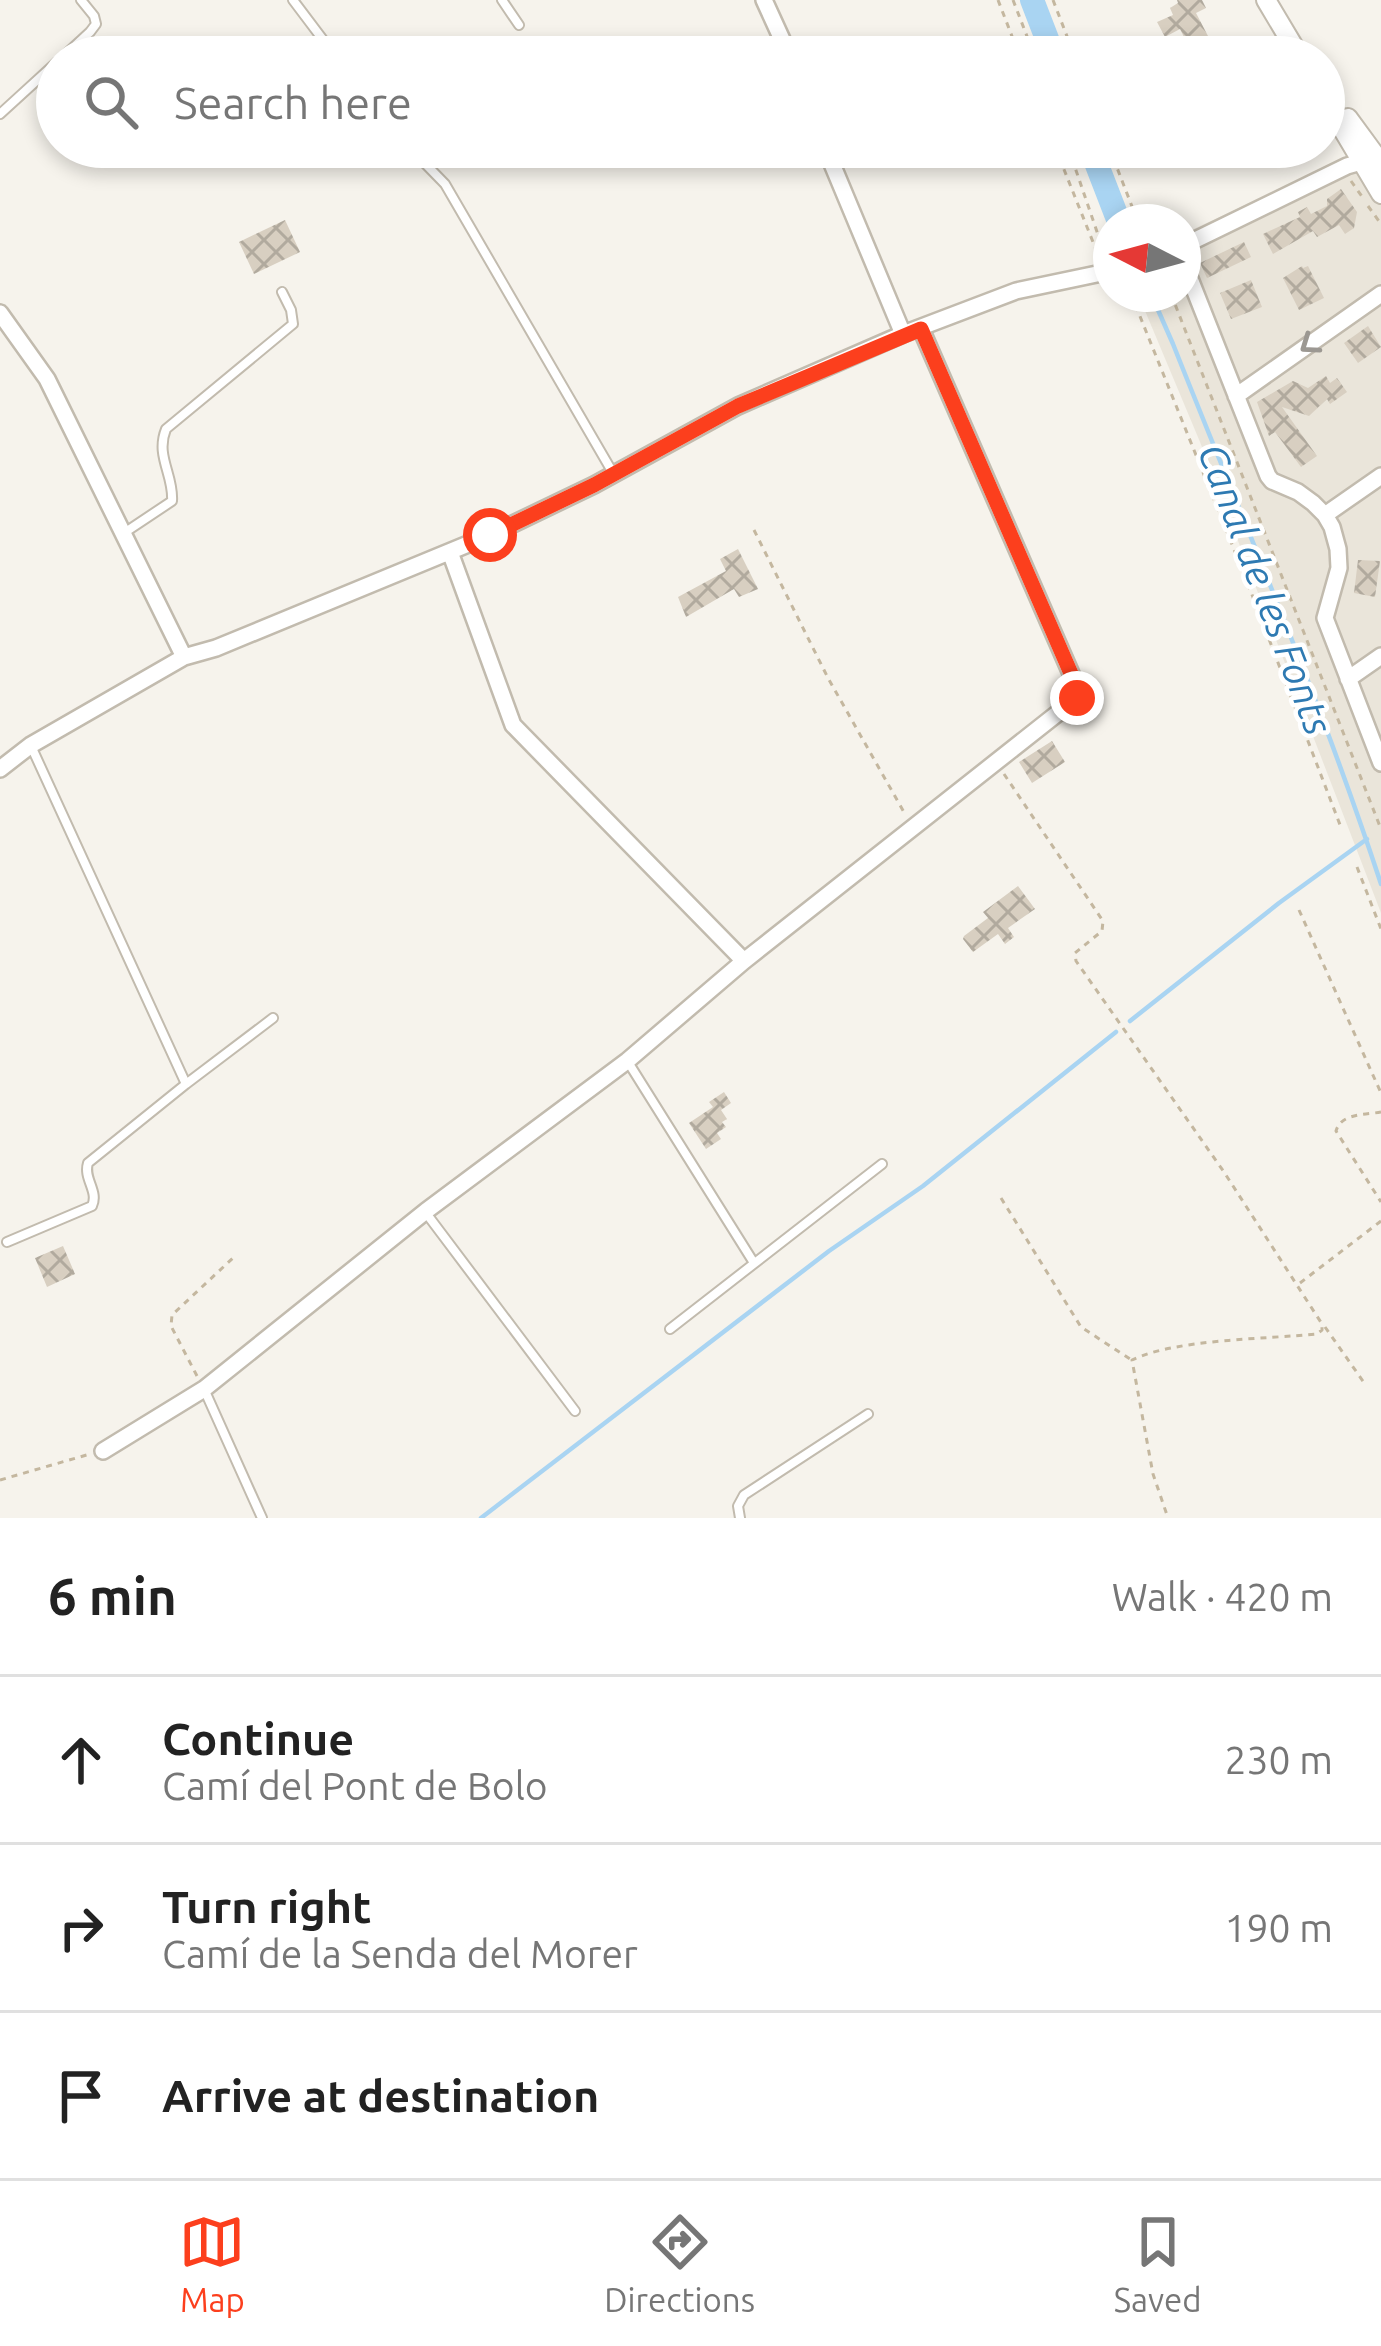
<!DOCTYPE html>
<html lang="en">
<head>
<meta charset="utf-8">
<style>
	body { margin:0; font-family:Ubuntu,sans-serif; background:#f6f6f6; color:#222 }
	.compass { position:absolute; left:1093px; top:204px; width:108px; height:108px; border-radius:50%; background:#fff; box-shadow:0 6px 18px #0003; rotate:276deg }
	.stop { position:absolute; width:36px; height:36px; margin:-27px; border:9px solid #fc3f1d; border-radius:50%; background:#fff }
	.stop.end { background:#fc3f1d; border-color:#fff; box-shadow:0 3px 12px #0008 }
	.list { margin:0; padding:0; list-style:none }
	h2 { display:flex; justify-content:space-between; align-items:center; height:156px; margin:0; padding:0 48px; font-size:51px }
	h2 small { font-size:39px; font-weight:400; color:#767676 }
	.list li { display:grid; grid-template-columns:78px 1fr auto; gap:36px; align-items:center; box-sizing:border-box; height:168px; padding:0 48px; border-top:3px solid #e0e0e0 }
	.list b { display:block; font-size:45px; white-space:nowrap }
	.list p { margin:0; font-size:39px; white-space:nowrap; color:#767676 }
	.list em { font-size:39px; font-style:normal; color:#767676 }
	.icon { flex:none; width:66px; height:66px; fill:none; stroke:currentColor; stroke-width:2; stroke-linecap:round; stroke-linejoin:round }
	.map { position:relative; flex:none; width:1381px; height:1518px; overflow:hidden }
	.search { position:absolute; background:#fff; box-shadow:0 6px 18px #0003; left:36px; right:36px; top:36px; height:132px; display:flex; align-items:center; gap:30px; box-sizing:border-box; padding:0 42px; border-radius:66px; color:#767676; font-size:45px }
	.sheet { height:660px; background:#fff }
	nav { display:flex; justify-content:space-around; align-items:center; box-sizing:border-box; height:168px; border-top:3px solid #e0e0e0; background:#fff; font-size:33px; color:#767676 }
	nav a { display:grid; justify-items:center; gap:6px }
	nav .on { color:#fc3f1d }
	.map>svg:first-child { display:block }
</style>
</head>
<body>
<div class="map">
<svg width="1381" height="1518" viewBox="0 0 1381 1518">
	<defs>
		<pattern id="building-cross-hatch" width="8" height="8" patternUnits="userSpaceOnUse" patternTransform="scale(3)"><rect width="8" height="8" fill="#d8cfc1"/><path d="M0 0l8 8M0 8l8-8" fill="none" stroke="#b1aa9e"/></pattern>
	</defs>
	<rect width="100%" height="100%" fill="#f6f3ec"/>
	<path fill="#eae5da" d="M1340 161 1381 178V913L1200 442 1138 294H1183V234Z"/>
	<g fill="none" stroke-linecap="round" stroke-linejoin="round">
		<path stroke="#a9d4f2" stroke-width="4.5" d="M1151 294 1173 344C1244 523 1321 701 1381 884
			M1130 1021 1279 903 1367 839
			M481 1518 829 1251 923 1186 1116 1032"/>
		<path stroke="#a9d4f2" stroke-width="24" d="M1032 0 1054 57
			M1090 147 1119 222"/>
	</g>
	<path fill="url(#building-cross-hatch)" d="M1177 0H1202L1206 8 1196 13 1208 36 1188 45 1180 29 1165 37 1157 22 1173 15 1170 8 1178 3Z
		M1341 189 1357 212 1354 228 1345 234 1339 225 1317 237 1313 231 1273 254 1263 234 1300 217 1298 212 1307 207 1311 214 1327 206V199Z
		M285 220 300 252 254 274 239 242Z
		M1244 242 1251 257 1207 278 1200 263Z
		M1302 266 1303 268 1308 266 1324 298 1299 310 1283 278Z
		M1251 280 1262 307 1231 319 1220 293Z
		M1368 326 1381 347 1358 363 1344 343Z
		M1326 376 1330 383 1337 378 1347 392 1330 404 1327 399 1309 416 1282 407 1317 456 1301 467 1275 432 1269 436 1257 402 1293 381 1308 388Z
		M738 549 758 589 739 597 734 589 686 617 678 597 726 571 720 559Z
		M1358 560 1380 561 1375 597 1354 593Z
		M1052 741 1065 762 1032 783 1019 762Z
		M1018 886 1035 909 1008 928 1014 937 1005 944 998 934 973 952 963 939 964 936 988 918 983 912Z
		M724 1092 731 1103 721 1110 727 1119 722 1122 726 1127 717 1133 721 1139 706 1149 689 1123 713 1107 709 1102Z
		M63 1246 75 1274 47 1287 35 1258Z"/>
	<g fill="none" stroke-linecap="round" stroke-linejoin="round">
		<defs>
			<path id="service" d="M293 0 336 57
				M502 0 519 25
				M63 57 90 32 96 24 94 16 81 0
				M0 114 57 62
				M409 147 445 184 613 473
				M124 533 172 501C174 475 155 456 166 429L293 324 291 310 282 292
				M628 1062 754 1263
				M186 1084 273 1018
				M426 1213 575 1411
				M7 1242 92 1206C99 1191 83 1179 88 1163L186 1084 31 746
				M670 1329 882 1164
				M204 1389 262 1518
				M740 1518 738 1506 744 1495 868 1414"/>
			<path id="minor" d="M764 0 790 57
				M825 147 903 334
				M1183 246 1347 166 1361 162 1375 163 1381 173
				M1183 261 1268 476 1272 481 1298 492 1313 503 1325 515 1332 527 1338 549 1339 568 1325 618 1381 763
				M0 313 47 379 184 657
				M1236 396 1381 294
				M1325 515 1381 476
				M450 552 513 725 744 961
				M1348 679 1381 656
				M0 769 31 745 184 657 216 648 490 535 594 485 738 406 903 334 1016 291 1111 271
				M103 1451 204 1389 426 1211 627 1061 744 961 1077 698 1076 685 921 329"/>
			<path id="tertiary" d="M1266 0 1300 57
				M1324 98 1381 194
				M1348 118 1381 163"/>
		</defs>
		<use href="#service" stroke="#c2bbae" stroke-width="12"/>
		<use href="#minor" stroke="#c2bbae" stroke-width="20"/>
		<use href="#tertiary" stroke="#c2bbae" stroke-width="22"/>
		<path stroke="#c4b79f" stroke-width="3" stroke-dasharray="6 6" stroke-linecap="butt" d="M998 0 1020 57
			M1013 0 1035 57
			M1053 0 1075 57
			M1055 147 1099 257
			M1068 147 1106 258
			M1109 147 1138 222
			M1351 181 1363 198
			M1368 206 1381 224
			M1131 294 1246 579 1342 830
			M1171 294 1381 829
			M754 530 828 678 905 814
			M1004 774 1103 921 1102 931 1075 953 1076 961 1224 1172 1322 1324V1330L1317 1334C1267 1339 1175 1339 1132 1360L1153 1474 1168 1518
			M1357 867 1381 929
			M1299 910 1381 1093
			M1381 1112C1365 1115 1341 1113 1336 1131L1381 1202
			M1001 1198 1081 1327 1130 1359
			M1300 1283 1381 1221
			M1325 1327 1365 1384
			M197 1376 171 1326 172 1315 234 1257
			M0 1480 90 1454"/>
		<use href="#service" stroke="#fff" stroke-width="8"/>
		<use href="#minor" stroke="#fff" stroke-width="15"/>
		<use href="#tertiary" stroke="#fff" stroke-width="18"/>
	</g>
	<defs><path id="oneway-chevron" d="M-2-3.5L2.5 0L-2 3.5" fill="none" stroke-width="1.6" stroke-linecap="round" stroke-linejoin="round" transform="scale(3)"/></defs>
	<use stroke="#9c9892" href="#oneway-chevron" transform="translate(1309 345) rotate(145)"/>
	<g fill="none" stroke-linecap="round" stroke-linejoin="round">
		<path stroke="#fc3f1d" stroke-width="15" d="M490 535 594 485 738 406 921 329 1076 685 1077 698"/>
	</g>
	<g text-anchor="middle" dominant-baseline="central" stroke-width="9" stroke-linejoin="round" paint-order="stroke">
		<g font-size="39" font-style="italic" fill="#2e7ab2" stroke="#fff">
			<text transform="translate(1266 589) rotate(69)">Canal de les Fonts</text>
		</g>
	</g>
</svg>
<svg class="compass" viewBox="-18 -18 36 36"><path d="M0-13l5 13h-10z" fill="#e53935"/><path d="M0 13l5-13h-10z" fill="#767676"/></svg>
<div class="stop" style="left:490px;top:535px"></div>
<div class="stop end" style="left:1077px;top:698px"></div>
<div class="search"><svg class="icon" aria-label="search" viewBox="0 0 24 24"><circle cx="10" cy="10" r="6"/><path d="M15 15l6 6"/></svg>Search here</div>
</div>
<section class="sheet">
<h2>6 min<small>Walk · 420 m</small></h2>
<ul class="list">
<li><svg class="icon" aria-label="ahead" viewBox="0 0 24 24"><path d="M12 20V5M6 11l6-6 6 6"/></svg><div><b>Continue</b><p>Camí del Pont de Bolo</p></div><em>230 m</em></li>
<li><svg class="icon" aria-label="right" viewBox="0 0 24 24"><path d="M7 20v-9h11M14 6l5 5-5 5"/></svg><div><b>Turn right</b><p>Camí de la Senda del Morer</p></div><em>190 m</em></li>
<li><svg class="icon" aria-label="arrive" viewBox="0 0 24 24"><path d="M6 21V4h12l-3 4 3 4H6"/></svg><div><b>Arrive at destination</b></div></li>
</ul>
</section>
<nav>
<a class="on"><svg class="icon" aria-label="map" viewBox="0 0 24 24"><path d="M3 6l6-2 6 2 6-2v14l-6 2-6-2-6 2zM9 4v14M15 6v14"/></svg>Map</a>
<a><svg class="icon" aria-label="directions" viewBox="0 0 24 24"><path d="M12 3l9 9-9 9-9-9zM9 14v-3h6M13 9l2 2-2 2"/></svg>Directions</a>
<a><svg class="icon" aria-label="saved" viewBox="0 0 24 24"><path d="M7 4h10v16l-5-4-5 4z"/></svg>Saved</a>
</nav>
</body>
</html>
